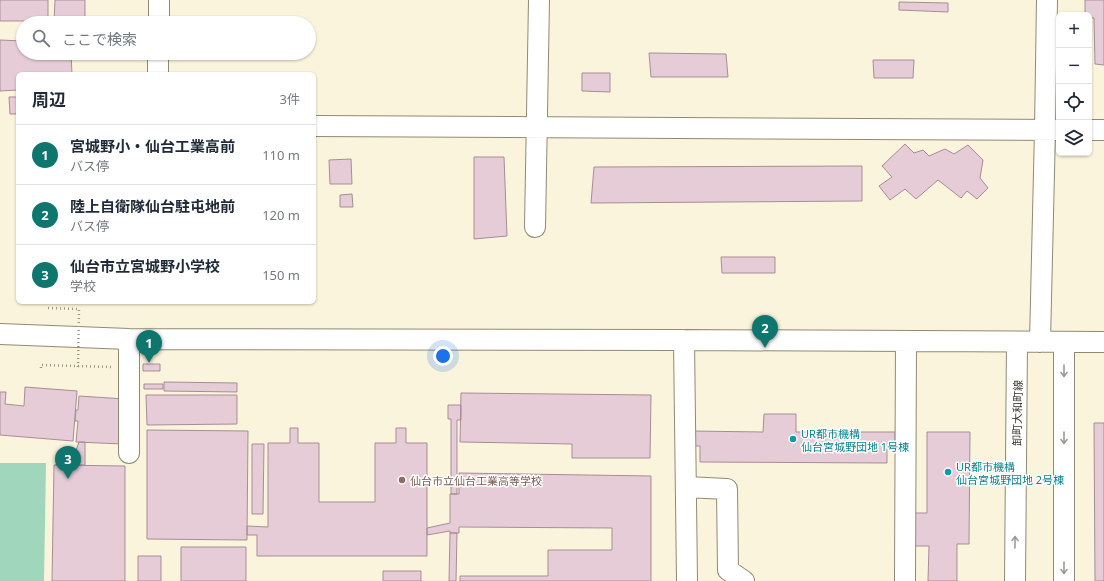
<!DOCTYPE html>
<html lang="ja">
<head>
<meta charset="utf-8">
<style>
	body { margin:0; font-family:"Noto Sans","Noto Sans JP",sans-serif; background:#f2f2f3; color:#1f2937 }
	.controls { position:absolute; right:12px; top:12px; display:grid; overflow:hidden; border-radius:6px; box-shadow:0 1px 3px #0004 }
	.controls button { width:36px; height:36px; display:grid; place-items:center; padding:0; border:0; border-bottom:1px solid #e0e1e3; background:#fff; color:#1f2937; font:20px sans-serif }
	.you { position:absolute; left:443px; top:356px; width:14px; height:14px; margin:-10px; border:3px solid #fff; border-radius:50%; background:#1a73e8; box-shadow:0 0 0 6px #1a73e833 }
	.badge { display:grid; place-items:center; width:26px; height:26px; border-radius:50%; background:#0f766e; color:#fff; font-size:13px; font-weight:700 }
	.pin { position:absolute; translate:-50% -33px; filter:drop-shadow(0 1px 2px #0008) }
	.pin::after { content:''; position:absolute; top:21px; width:14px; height:12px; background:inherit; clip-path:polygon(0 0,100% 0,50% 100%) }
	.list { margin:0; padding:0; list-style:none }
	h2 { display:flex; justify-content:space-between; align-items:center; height:52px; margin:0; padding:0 16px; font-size:17px }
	h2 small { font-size:13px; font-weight:400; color:#747a83 }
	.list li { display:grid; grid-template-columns:26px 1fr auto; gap:12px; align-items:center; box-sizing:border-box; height:60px; padding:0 16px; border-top:1px solid #e0e1e3 }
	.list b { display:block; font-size:15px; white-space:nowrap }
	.list p { margin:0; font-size:13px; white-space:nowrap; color:#747a83 }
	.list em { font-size:13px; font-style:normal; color:#747a83 }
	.icon { flex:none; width:22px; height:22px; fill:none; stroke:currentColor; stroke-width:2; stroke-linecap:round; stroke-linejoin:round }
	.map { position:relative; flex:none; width:1104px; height:581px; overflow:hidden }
	.search { position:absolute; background:#fff; box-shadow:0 1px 3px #0004; left:16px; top:16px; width:300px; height:44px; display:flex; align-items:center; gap:10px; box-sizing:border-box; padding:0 14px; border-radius:22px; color:#747a83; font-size:15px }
	.panel { position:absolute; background:#fff; box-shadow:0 1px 3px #0004; left:16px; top:72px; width:300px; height:232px; border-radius:6px }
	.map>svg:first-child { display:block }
</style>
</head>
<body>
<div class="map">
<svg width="1104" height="581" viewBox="0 0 1104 581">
	<rect width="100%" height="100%" fill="#fbf4dc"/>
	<path fill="#a0d6bc" d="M0 463H46L44 581H0Z"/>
	<path fill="#e6ccd7" stroke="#a58d97" d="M0 0H48V21H0Z
		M55 0H85V23H54Z
		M1085 0H1104V65L1095 64 1094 18H1089V15H1085Z
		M899 2 948 3V12L899 10Z
		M0 40 23 41V53H71L72 74H18V90L0 91Z
		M649 53 726 54 728 77H651Z
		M873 60H914L913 78H874Z
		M582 73H610V92L582 91Z
		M9 97H18V114H10Z
		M905 144 914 153 923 150 929 156 945 149 954 154 968 145 983 160 980 178 988 188 977 199 967 191 961 198 938 180 916 199 905 189 890 200 879 186 892 177 882 166Z
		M474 157H504L507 236 474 239Z
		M351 159 352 184H330L329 160Z
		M862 166V201L591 203 594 167Z
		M352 194 353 207H340V195Z
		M721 257H775V273H722Z
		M143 364H160V371H143Z
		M164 382 237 383V392L164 391Z
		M144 384H163V389H144Z
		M25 387 77 391 73 441 0 435V392H6L5 404 24 406Z
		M461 393 651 395 650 458H572V444L460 442Z
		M146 395H237V424L147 425Z
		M79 396 125 399 123 444 76 442 78 421H75L76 410H78Z
		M448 405H461V420H457V494H451V419H448Z
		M764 414H796V432H895V446H887V463L700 462V446H692V431L763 432Z
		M1094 423H1104V581H1095Z
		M290 428H298V443H319V502H375V443H396V428H406V443H427V556H257V535H247V526L268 527V443H290Z
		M147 430 248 431 247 540 147 539Z
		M927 432H970L969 544H957V581H928L929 546H911V513H927Z
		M79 442H85V465H56L61 456H74Z
		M252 444H264L263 514H252Z
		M54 465 125 466V581H52Z
		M459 473 651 476V581H460V576H548V550H612V528L459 527V533H450V531L427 535V528L450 523V494H459Z
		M450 533H457L456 581H449Z
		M181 547H246V581H181Z
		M138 556H161V581H138Z
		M383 571H421V581H383Z"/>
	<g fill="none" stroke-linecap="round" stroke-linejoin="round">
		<defs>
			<path id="minor" d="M159 23V0
				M158 74V53
				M314 126 1059 130
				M1089 130H1104
				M535 227 539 0
				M0 334 129 339 684 340 1104 342
				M129 339V453
				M684 340 687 581
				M1040 342 1045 130 1047 0
				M1064 342V581
				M686 487 727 489 728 570 744 581
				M905 581 906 341
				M1015 581 1017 342"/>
		</defs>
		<use href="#minor" stroke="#908a74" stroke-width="22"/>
		<path stroke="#9b9686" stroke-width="2.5" stroke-dasharray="1 3" stroke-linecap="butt" d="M48 308 79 309
			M41 368V365L111 367"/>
		<use href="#minor" stroke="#fff" stroke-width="20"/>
		<path stroke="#9b9686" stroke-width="2.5" stroke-dasharray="1 3" stroke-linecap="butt" d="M78 367 79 309"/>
	</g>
	<defs><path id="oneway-shaft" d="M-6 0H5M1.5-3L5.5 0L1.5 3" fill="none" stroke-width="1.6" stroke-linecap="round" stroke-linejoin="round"/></defs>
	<g stroke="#9c9b96">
		<use href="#oneway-shaft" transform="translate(1064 371) rotate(90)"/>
		<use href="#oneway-shaft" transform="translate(1064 438) rotate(90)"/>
		<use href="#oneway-shaft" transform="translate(1015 542) rotate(-89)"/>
		<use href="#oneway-shaft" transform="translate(1064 568) rotate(90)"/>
	</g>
	<g fill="#0f9aa8" stroke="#fff" stroke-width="1.5">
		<circle cx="793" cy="439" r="4"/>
		<circle cx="948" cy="472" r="4"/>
	</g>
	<circle fill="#8d6e63" stroke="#fff" stroke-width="1.5" cx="402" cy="480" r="4"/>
	<g text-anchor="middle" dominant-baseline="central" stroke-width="3" stroke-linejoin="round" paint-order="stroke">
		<g font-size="11" fill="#3a372e" stroke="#fff">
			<text transform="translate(1017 413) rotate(-89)">卸町大和町線</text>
		</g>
		<g font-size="11" fill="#0d838f" stroke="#fff" text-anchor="start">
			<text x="801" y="433">UR都市機構<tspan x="801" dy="13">仙台宮城野団地 1号棟</tspan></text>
			<text x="956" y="466">UR都市機構<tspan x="956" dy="13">仙台宮城野団地 2号棟</tspan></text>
		</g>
		<g font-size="11" fill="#785e54" stroke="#fff" text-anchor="start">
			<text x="410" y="480">仙台市立仙台工業高等学校</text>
		</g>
	</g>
</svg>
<div class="controls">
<button>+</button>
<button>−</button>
<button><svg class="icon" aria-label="locate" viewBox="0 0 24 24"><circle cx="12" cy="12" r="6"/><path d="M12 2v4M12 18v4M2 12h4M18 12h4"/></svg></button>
<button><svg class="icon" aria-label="layers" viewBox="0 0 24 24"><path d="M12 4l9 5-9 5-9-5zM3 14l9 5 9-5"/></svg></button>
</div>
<div class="you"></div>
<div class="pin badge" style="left:149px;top:363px">1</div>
<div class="pin badge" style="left:765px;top:348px">2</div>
<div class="pin badge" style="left:68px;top:479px">3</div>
<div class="search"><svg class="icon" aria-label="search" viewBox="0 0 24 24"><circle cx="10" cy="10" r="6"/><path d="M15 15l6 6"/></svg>ここで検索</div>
<section class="panel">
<h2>周辺<small>3件</small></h2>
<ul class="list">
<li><span class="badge">1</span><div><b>宮城野小・仙台工業高前</b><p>バス停</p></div><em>110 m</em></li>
<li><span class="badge">2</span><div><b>陸上自衛隊仙台駐屯地前</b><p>バス停</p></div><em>120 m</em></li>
<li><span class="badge">3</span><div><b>仙台市立宮城野小学校</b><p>学校</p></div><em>150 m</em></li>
</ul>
</section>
</div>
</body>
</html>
